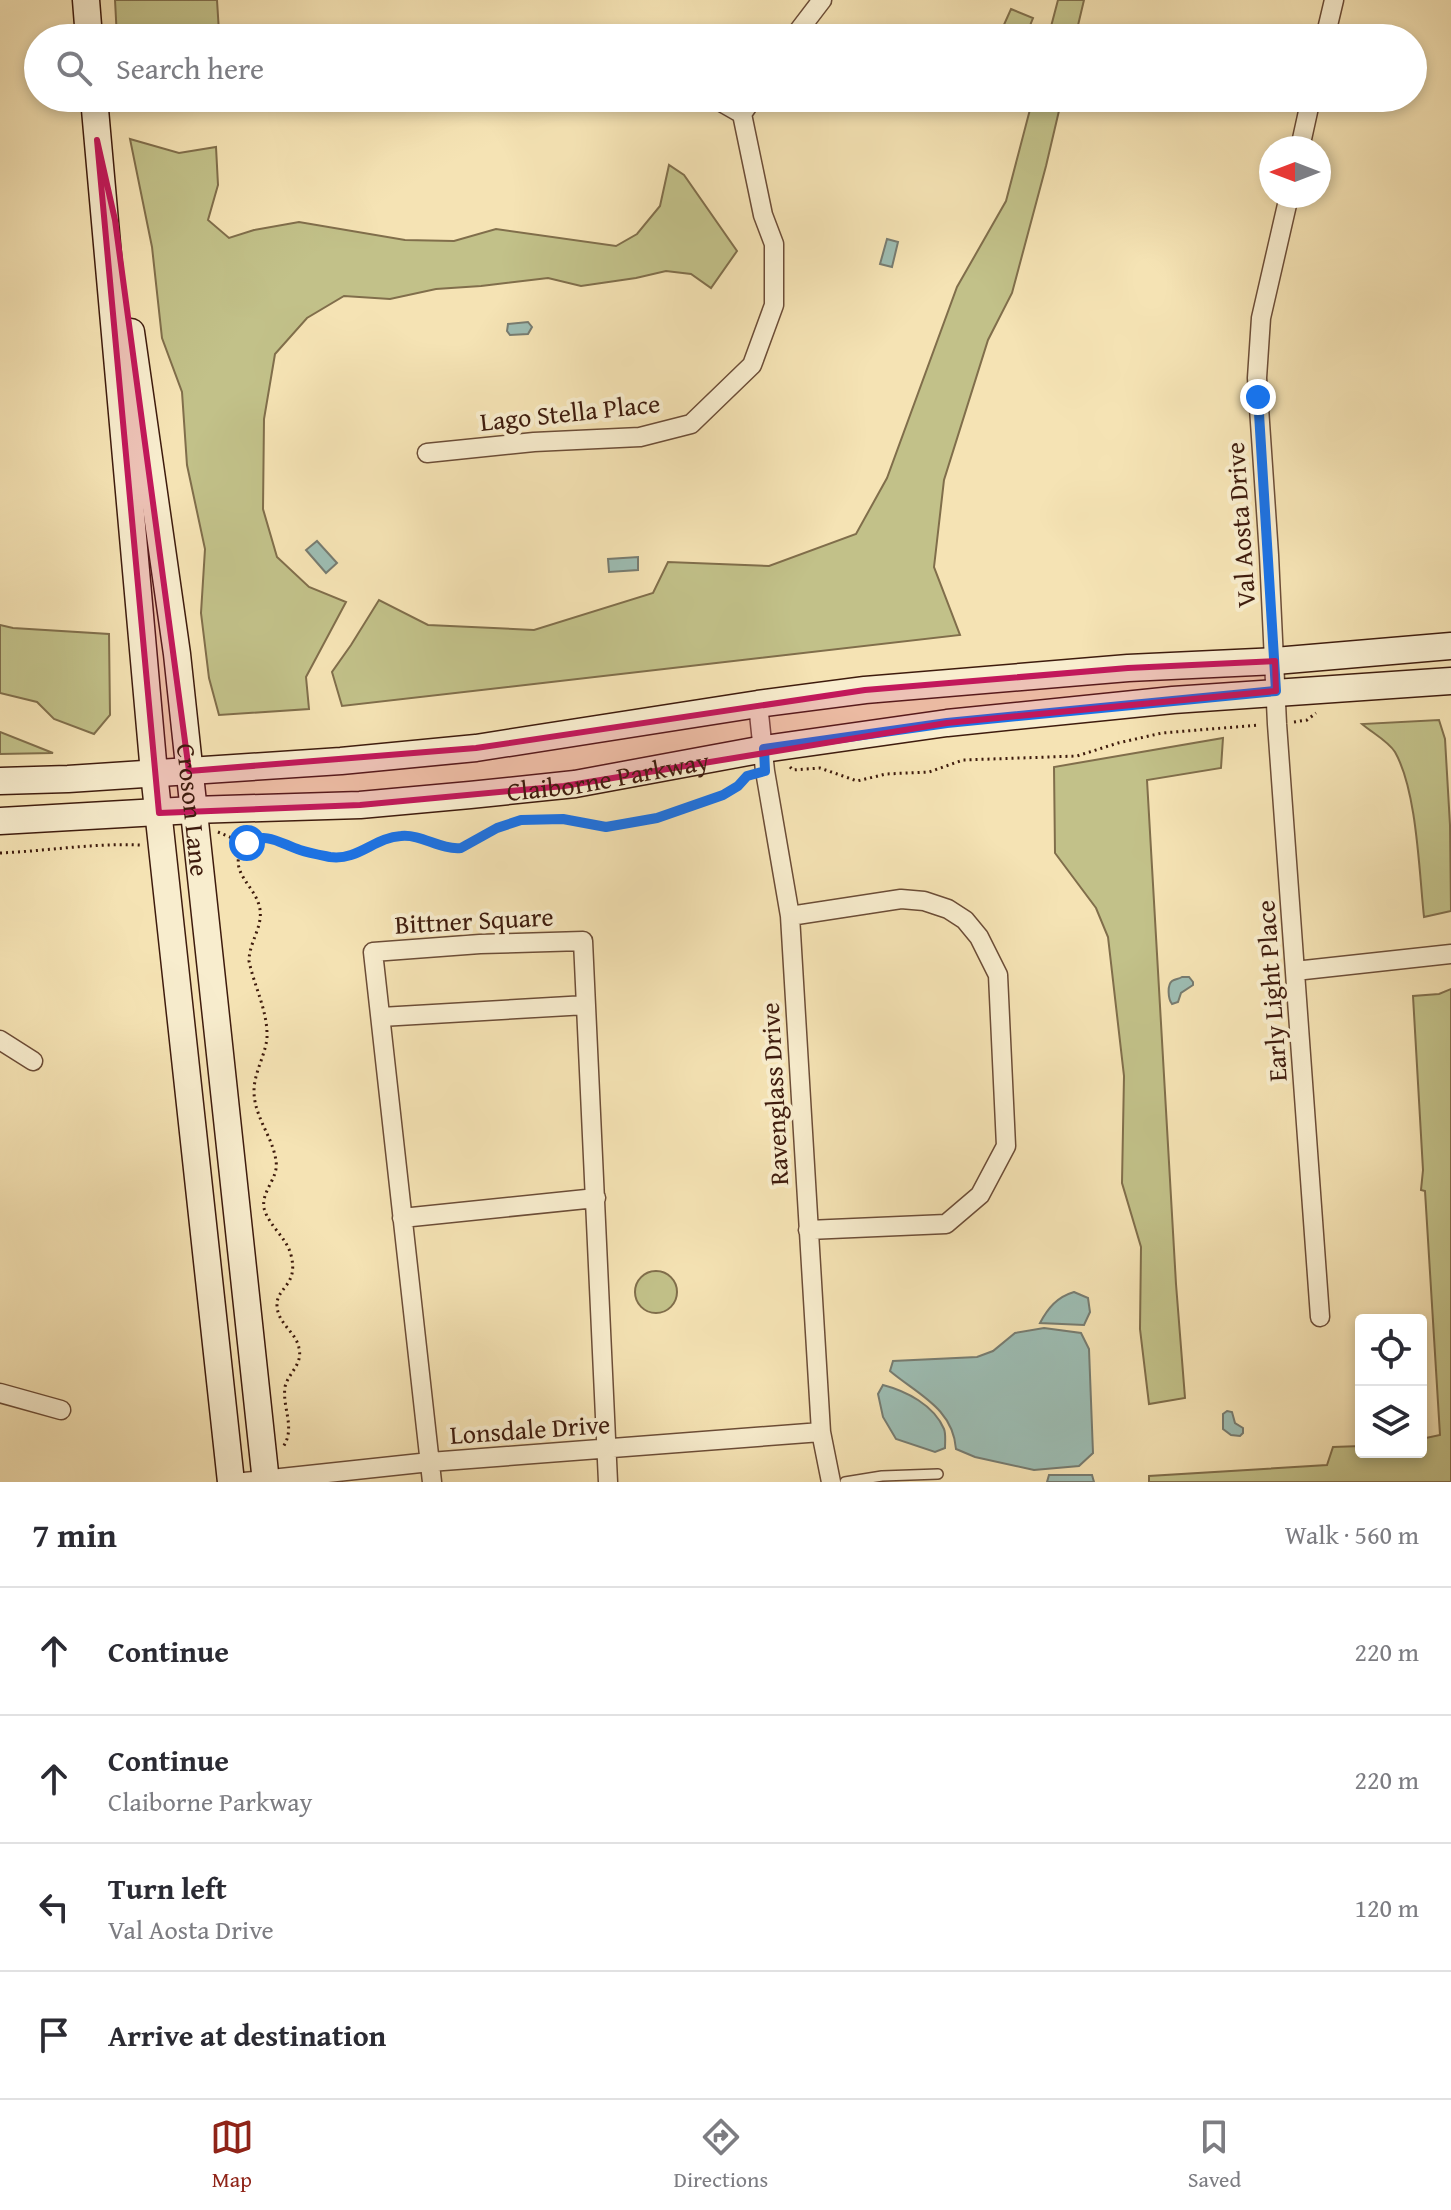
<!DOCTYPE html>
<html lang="en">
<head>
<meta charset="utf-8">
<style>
	body { margin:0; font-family:"Gentium Book Plus",serif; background:#f2f2f3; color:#2b2b33 }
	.controls { position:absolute; right:24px; bottom:24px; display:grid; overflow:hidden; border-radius:8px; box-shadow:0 4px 12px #0003 }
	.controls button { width:72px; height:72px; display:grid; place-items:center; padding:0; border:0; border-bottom:2px solid #e1e1e2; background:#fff; color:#2b2b33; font:40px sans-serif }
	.compass { position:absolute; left:1259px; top:136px; width:72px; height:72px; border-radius:50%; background:#fff; box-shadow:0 4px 12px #0003; rotate:270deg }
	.stop { position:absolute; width:24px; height:24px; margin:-18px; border:6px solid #1a73e8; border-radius:50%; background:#fff }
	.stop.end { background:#1a73e8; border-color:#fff; box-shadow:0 2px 8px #0008 }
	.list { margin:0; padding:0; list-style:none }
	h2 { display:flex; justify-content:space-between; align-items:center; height:104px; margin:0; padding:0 32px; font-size:34px }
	h2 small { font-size:26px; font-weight:400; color:#7c7c81 }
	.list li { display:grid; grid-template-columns:52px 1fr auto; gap:24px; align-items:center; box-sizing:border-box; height:128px; padding:0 32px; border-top:2px solid #e1e1e2 }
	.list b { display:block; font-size:30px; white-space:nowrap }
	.list p { margin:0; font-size:26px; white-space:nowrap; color:#7c7c81 }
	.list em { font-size:26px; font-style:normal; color:#7c7c81 }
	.icon { flex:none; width:44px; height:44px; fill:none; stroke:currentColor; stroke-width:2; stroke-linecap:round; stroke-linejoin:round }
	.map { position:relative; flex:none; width:1451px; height:1482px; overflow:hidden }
	.search { position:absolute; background:#fff; box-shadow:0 4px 12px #0003; left:24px; right:24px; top:24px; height:88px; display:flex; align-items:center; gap:20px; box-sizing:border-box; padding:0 28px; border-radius:44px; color:#7c7c81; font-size:30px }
	.sheet { height:616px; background:#fff }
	nav { display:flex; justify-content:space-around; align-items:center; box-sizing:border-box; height:112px; border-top:2px solid #e1e1e2; background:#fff; font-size:22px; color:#7c7c81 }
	nav a { display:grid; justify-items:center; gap:4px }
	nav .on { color:#8f2418 }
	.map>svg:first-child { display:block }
</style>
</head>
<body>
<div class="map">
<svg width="1451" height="1482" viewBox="0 0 1451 1482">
	<rect width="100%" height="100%" fill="#f5e3b4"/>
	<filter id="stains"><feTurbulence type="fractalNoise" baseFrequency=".0025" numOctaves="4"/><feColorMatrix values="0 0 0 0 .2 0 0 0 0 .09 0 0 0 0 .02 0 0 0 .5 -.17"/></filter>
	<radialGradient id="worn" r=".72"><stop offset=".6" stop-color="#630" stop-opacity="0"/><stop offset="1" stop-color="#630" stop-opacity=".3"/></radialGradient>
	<path fill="#c2c189" stroke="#806e4b" stroke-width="2" d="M115 0H217L219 32 216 38H117Z
		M1058 0H1084L1075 38H1048Z
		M1011 9 1033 18 1025 38H998Z
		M1033 98H1062L1046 166 1012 293 988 340 944 480 934 567 960 635 342 706 332 672 351 645 379 600 428 625 534 630 653 593 668 562 769 566 856 534 887 478 957 287 1006 201Z
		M130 139 179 153 216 147 218 185 208 220 229 238 254 230 299 222 405 240 454 241 496 229 616 246 637 234 660 206 669 165 684 175 737 251 711 288 691 274 666 271 636 278 581 286 548 278 481 286 436 289 390 299 344 296 307 318 275 354 264 419 263 509 277 557 309 587 346 602 306 677 309 709 219 715 209 678 201 613 205 549 187 465 182 392 162 338 152 247Z
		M0 625 13 628 109 634 110 715 94 734 54 719 37 702 0 693Z
		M1439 720 1445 739 1450 825 1451 911 1424 917C1419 871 1417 791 1395 752 1388 741 1371 732 1362 724Z
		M0 732 53 753 0 754Z
		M1223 738 1221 768 1147 780 1176 1284 1185 1398 1149 1404 1140 1329 1141 1247 1122 1183 1124 1076 1108 937 1096 908 1055 853 1054 767Z
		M1451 989V1482H1149V1476L1327 1465 1333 1447 1361 1446V1452H1421V1439L1440 1435 1425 1191 1421 1190 1423 1170 1413 996 1439 994Z
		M635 1292a21 21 0 1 1 42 0a21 21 0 1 1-42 0Z"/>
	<path fill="#9dbdb3" stroke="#777c71" stroke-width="2" d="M887 239 898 242 892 267 880 264Z
		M528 322 532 327 528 334 510 335 507 331 508 324Z
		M317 541 337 563 326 573 306 550Z
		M638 557V570L609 572 608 559Z
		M1182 977H1189L1193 982V985L1181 993 1178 1002 1172 1004C1168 999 1167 985 1172 981 1175 979 1179 979 1182 977Z
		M1074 1292 1088 1298 1090 1312 1084 1325 1040 1323C1048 1308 1057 1297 1074 1292Z
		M1044 1328 1081 1333 1089 1349 1093 1453 1079 1466 1034 1470 975 1457 956 1449C953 1408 917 1394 890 1371L893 1361 977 1357 993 1351 1015 1333Z
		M883 1385C906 1391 934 1405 944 1429 946 1434 945 1442 945 1448L935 1452 896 1439 883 1417 878 1394Z
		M1227 1411 1232 1412 1235 1423 1243 1428V1433L1240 1436 1231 1435 1223 1429V1414Z
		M1049 1475H1092L1094 1482H1047Z"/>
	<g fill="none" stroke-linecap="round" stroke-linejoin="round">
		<defs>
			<path id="service" d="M845 1482 882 1476 938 1474"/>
			<path id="minor" d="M793 38 822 0
				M1325 38 1334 0
				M714 98 742 114
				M94 100 123 98
				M1300 148 1311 98
				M1289 196 1261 318 1257 378 1269 555 1277 724 1320 1317
				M427 453 534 442 640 437 691 424 752 365 774 305V244L763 215 742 114 753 98
				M758 704 765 771 790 916 821 1432 831 1482
				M790 916 901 899 924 901 948 909 965 920 979 937 998 975 1006 1146 980 1195 946 1224 808 1230
				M1295 971 1451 954
				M381 1017 586 1005
				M0 1040 33 1061
				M402 1218 596 1198
				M0 1393 61 1410
				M244 1482 430 1462 821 1432
				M432 1482 373 952 480 944 583 941 608 1482"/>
			<g id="secondary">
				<path d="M86 0 89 38"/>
				<path d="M94 98 154 773 231 1482"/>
				<path id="s1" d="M131 332 177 654 266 1482"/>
				<path d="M0 781 68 779 341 761 476 748 758 704 865 690 1128 668 1275 661 1451 646"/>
				<path id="s2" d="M0 821 193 810 360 805 470 795 575 784 764 749 947 723 1173 700 1451 681"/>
			</g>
		</defs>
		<use href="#service" stroke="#6c4d37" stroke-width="12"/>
		<use href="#minor" stroke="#6c4d37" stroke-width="21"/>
		<use href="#secondary" stroke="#3e1b0d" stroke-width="29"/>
		<path stroke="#3e1b0d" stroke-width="3" stroke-dasharray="2 4" stroke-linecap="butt" d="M1294 722 1307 720 1316 713
			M790 767 793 770 820 768 857 781 886 774 929 772 963 760 1077 756 1118 743 1162 733 1259 725
			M218 832 232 838 242 848C264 828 276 842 299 850 310 853 324 856 336 857 358 859 373 841 394 836 418 831 437 850 461 848 482 840 499 825 522 820 553 814 577 827 607 827 638 826 704 807 730 791 737 787 741 780 748 776
			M242 848C229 872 253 884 259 905 265 925 249 941 249 961 254 986 268 1011 267 1038 265 1056 254 1073 254 1091 254 1117 273 1137 276 1161 279 1178 261 1191 264 1208 268 1225 287 1238 291 1255 299 1286 276 1287 277 1306 278 1324 296 1332 299 1348 303 1365 288 1373 285 1387 282 1408 296 1428 283 1447
			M0 853C47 851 93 843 140 845"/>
		<use href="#service" stroke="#f8edce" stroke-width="9"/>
		<use href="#minor" stroke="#f8edce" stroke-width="18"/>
		<use href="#secondary" stroke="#f8edce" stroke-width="26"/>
	</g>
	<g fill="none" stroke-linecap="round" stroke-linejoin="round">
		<path stroke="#1a73e8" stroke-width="10" d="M247 843C267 831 281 844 300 850 309 853 320 855 330 857 358 861 375 837 401 836 422 834 440 850 461 848L497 828 521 820 563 819 606 827 657 818 723 795 738 786 747 776 765 771 764 749 947 723 1276 691 1258 397"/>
	</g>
	<path fill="#c2185b" fill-opacity="0.2" stroke="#c2185b" stroke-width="6" stroke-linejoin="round" d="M97 140 115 220 189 771 476 748 865 690 1128 668 1275 661 1276 691 947 723 564 786 360 805 159 813Z"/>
	<g text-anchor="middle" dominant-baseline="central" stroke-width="8" stroke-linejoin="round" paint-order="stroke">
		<g font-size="26" fill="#3e1b0d" stroke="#f8edce">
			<text transform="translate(570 412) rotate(-6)">Lago Stella Place</text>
			<text transform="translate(1240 525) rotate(-94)">Val Aosta Drive</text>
			<text stroke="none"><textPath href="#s2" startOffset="610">Claiborne Parkway</textPath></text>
			<text stroke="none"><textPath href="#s1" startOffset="482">Croson Lane</textPath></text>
			<text transform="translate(474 920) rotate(-3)">Bittner Square</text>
			<text transform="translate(1271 991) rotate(-94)">Early Light Place</text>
			<text transform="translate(774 1094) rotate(-93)">Ravenglass Drive</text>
			<text transform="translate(530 1429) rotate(-4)">Lonsdale Drive</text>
		</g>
	</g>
	<rect width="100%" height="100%" filter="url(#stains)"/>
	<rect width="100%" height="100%" fill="url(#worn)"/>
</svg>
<div class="controls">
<button><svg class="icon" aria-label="locate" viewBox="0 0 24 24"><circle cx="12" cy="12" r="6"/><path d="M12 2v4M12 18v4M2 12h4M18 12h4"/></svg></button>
<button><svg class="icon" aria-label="layers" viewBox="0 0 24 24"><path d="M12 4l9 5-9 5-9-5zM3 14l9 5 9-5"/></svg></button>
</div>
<svg class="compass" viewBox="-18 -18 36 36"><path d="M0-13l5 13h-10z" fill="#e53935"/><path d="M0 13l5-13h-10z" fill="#7c7c81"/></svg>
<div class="stop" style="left:247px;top:843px"></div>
<div class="stop end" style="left:1258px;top:397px"></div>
<div class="search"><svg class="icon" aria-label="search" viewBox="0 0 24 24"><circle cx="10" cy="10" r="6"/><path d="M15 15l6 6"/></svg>Search here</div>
</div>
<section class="sheet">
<h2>7 min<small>Walk · 560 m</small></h2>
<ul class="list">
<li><svg class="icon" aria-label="ahead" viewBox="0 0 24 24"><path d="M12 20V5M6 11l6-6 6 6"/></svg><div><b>Continue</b></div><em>220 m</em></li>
<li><svg class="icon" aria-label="ahead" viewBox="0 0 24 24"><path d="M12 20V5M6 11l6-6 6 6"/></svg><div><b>Continue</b><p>Claiborne Parkway</p></div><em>220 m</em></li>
<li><svg class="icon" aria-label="left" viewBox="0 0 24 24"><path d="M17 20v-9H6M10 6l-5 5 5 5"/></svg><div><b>Turn left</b><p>Val Aosta Drive</p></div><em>120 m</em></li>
<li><svg class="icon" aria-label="arrive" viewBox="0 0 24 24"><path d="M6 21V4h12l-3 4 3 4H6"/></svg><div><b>Arrive at destination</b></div></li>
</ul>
</section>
<nav>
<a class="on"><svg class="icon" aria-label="map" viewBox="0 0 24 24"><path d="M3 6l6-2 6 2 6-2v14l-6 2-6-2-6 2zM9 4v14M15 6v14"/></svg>Map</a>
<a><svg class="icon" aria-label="directions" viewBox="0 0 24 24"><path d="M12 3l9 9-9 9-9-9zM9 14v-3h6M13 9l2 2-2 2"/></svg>Directions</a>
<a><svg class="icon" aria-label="saved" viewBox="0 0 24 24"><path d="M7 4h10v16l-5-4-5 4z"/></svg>Saved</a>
</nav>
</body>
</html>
